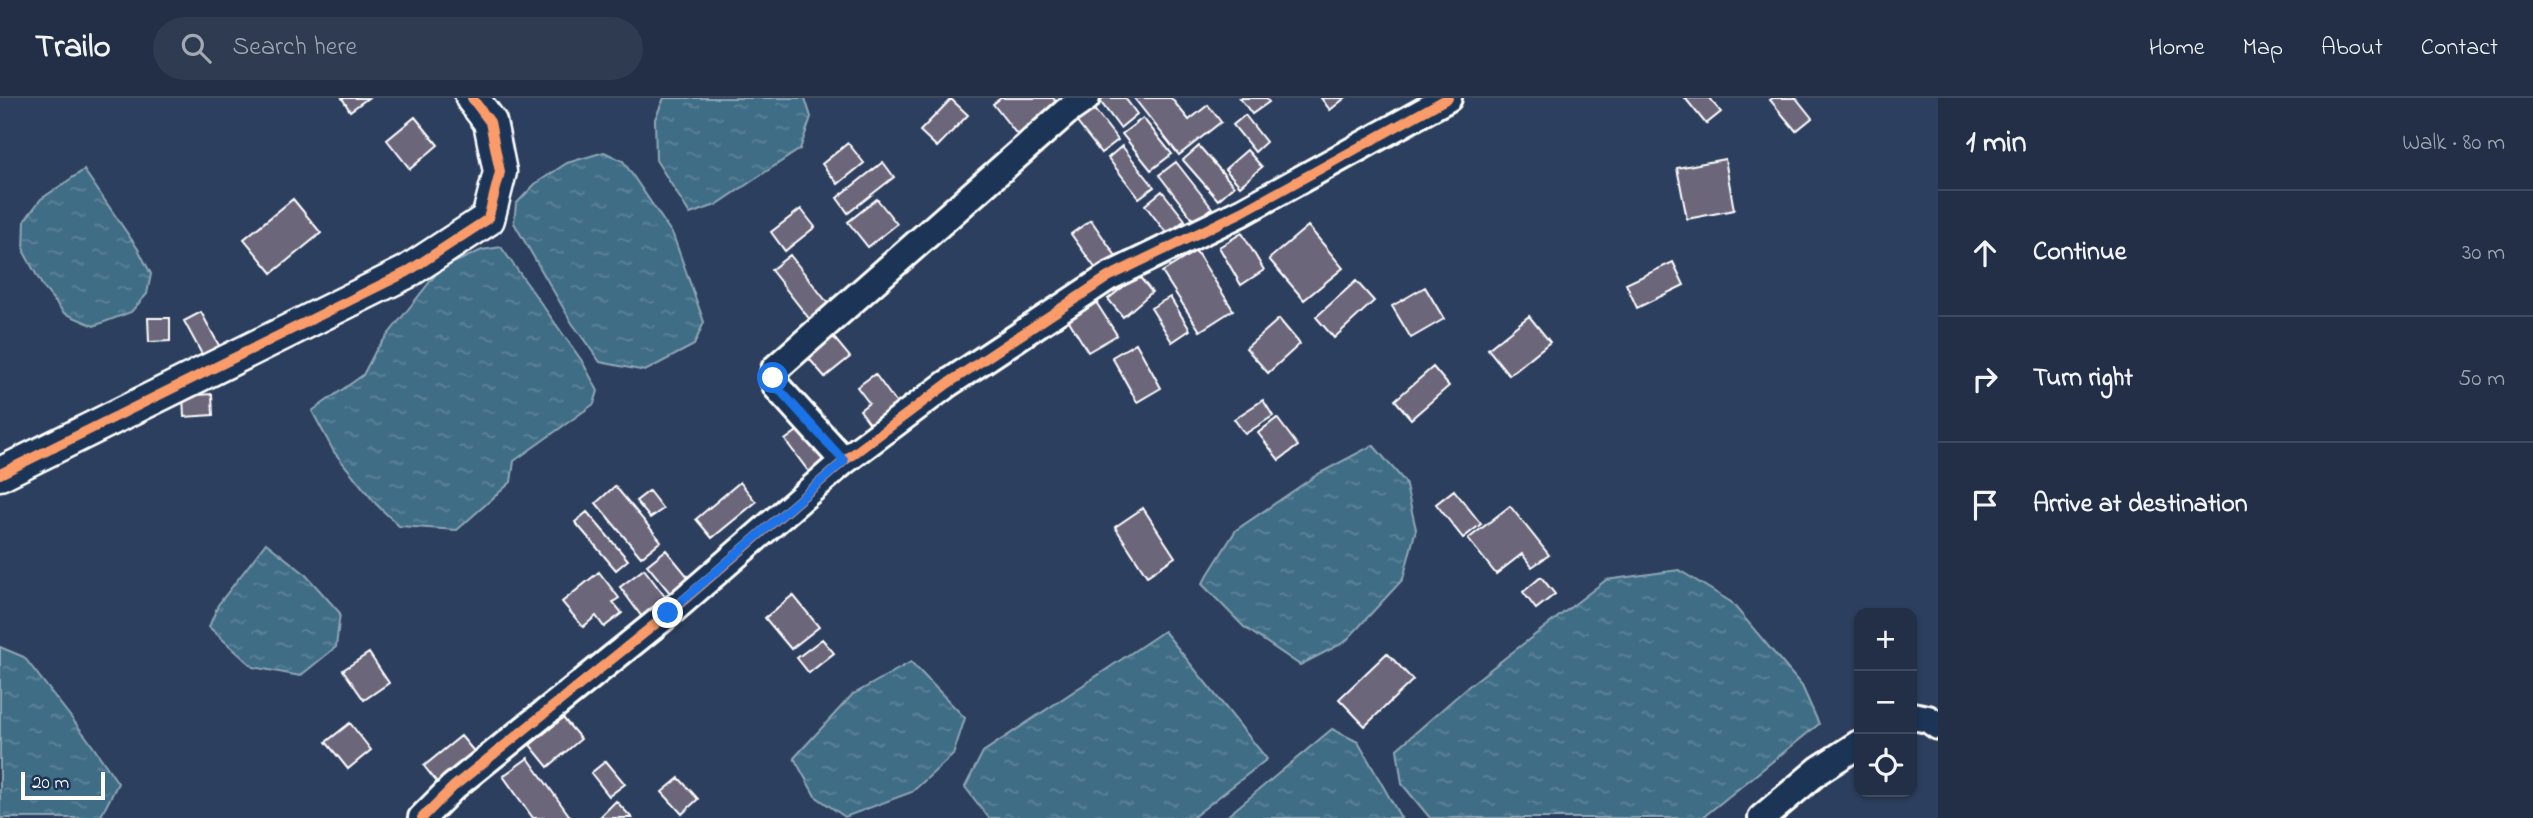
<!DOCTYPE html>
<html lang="en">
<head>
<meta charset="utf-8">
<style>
	body { margin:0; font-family:"Indie Flower",sans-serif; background:#2e3b51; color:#f1f3f6 }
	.controls { position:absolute; right:21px; bottom:21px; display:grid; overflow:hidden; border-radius:14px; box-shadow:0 2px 5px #0004 }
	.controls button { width:63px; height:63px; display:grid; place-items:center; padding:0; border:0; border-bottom:2px solid #3f4a5f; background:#222f46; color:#f1f3f6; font:35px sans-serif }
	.scale { position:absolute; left:21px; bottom:18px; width:84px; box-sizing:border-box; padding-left:7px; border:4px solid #fff; border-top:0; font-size:19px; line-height:24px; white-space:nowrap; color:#fff; -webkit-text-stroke:5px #1d3557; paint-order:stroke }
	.stop { position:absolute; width:21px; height:21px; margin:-16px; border:5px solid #1a73e8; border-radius:50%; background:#fff }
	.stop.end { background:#1a73e8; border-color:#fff; box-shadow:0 2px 7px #0008 }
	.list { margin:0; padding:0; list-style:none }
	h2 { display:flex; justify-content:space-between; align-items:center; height:91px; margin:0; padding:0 28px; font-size:30px }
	h2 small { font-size:23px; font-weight:400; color:#a2a9b3 }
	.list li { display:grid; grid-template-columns:46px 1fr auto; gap:21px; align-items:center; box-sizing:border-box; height:126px; padding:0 28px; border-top:2px solid #3f4a5f }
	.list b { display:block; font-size:26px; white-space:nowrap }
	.list em { font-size:23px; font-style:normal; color:#a2a9b3 }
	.icon { flex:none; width:38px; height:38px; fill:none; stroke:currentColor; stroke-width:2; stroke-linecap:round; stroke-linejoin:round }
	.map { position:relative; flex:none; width:1938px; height:720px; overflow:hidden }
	header { display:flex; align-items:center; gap:42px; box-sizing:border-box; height:98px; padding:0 35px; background:#222f46; border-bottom:2px solid #3f4a5f }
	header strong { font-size:33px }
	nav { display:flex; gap:38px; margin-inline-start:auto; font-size:24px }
	.search { width:490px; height:63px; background:#2e3b51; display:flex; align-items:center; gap:18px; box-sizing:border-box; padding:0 24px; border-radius:38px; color:#a2a9b3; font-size:26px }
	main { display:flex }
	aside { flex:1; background:#222f46 }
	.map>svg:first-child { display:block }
</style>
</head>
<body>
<header>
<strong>Trailo</strong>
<div class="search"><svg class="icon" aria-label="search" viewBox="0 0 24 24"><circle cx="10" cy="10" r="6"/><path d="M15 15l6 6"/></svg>Search here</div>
<nav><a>Home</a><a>Map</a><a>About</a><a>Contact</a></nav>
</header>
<main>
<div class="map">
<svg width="1938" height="720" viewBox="0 0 1938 720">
	<defs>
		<pattern id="water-ripples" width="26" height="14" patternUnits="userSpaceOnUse" patternTransform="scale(1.75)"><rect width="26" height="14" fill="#416d86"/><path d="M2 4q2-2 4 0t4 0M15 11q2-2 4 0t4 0" fill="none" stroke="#5e8398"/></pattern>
	</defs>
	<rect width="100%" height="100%" fill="#2d3f5e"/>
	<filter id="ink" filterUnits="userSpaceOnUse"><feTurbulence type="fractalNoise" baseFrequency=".0143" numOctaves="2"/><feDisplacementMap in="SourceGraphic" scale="14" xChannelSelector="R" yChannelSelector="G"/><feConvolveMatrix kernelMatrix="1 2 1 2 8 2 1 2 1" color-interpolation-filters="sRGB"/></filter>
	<g filter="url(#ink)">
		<path fill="url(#water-ripples)" stroke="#8da7b6" stroke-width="2" d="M664 0H805L811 19 800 51 716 107 690 116 656 62 655 21Z
			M604 54 623 63 673 137 704 224 694 247 645 273 600 264 572 225 514 125 516 106 535 86 567 65Z
			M84 72 138 151 151 176 147 196 131 214 94 228 64 215 43 189 24 154 25 122 41 101Z
			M501 149 582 263 598 293 594 306 514 363 511 384 457 432 399 428 376 406 334 354 312 313 363 277 376 252 440 171 482 152Z
			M1373 347 1405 384 1416 431 1403 481 1345 544 1300 567 1244 529 1202 486 1236 432 1318 376Z
			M266 445 304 475 340 515 336 549 300 578 253 569 209 529 218 507Z
			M1679 472 1731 504 1802 588 1819 626 1702 720H1430L1402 686 1397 651 1470 587 1606 482Z
			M1164 533 1267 661 1192 720H989L965 689 983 654Z
			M0 549 24 559 87 640 118 685 100 720H0Z
			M911 564 965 620 953 657 912 694 845 719 815 698 794 660 852 597Z
			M1332 631 1358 644 1401 720H1225Z"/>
		<path fill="#6c667a" stroke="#fff" stroke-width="2" d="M342 0H368L350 13Z
			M1001 0H1053L1059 7 1019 39 993 6Z
			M1103 0H1125L1137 16 1120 30 1100 3Z
			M1134 0H1171L1189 22 1208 7 1221 24 1179 57Z
			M1240 0H1266L1269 4 1252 16Z
			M1321 0H1345L1330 12Z
			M1685 0H1709L1721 14 1706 26Z
			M1773 0H1796L1812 20 1796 33 1770 2Z
			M951 1 968 17 937 49 920 33Z
			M1093 10 1118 42 1101 55 1076 23Z
			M1245 17 1266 44 1255 54 1233 27Z
			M415 19 438 47 410 71 387 42Z
			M1143 20 1172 56 1151 72 1122 36Z
			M848 45 864 65 838 86 822 66Z
			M1122 48 1154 89 1139 100 1108 60Z
			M1199 48 1234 88 1218 102 1183 62Z
			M1247 52 1262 69 1240 88 1225 71Z
			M1725 61 1734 112 1687 121 1677 70Z
			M883 64 894 79 848 115 837 100Z
			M1176 64 1212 110 1195 124 1159 77Z
			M1162 93 1185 122 1167 136 1145 107Z
			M293 101 321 135 272 175 244 141Z
			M877 101 897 126 868 149 848 124Z
			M801 111 815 129 785 153 771 134Z
			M1091 122 1118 161 1098 174 1071 136Z
			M1308 128 1343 170 1304 202 1269 161Z
			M1242 135 1264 172 1241 187 1219 149Z
			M1196 153 1233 212 1200 233 1162 174Z
			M790 157 830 208 811 223 771 172Z
			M1673 164 1684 187 1637 210 1626 186Z
			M1138 177 1152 194 1123 219 1108 201Z
			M1356 183 1374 203 1334 240 1316 219Z
			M1425 189 1444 221 1411 240 1392 208Z
			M1170 199 1190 232 1172 244 1151 210Z
			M1094 201 1117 237 1088 254 1066 218Z
			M201 214 222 253 205 262 184 223Z
			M1529 218 1550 244 1509 277 1488 251Z
			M148 220H170V243L149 244Z
			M1279 221 1300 246 1268 275 1246 250Z
			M830 235 850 259 825 279 805 256Z
			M1136 245 1161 290 1137 304 1112 259Z
			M1433 269 1449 288 1411 321 1395 302Z
			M875 276 900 310 873 330 860 312 869 305 857 289Z
			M212 296 213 317 184 319 183 298Z
			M1263 302 1273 318 1245 336 1234 321Z
			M1277 320 1298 348 1279 362 1258 335Z
			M804 328 828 359 809 374 785 342Z
			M740 384 756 404 712 440 696 421Z
			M615 388 661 443 641 459 596 405Z
			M1454 392 1481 426 1463 440 1436 406Z
			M649 393 663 411 650 420 636 403Z
			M1510 408 1549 457 1532 469 1522 456 1496 476 1468 441Z
			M1143 410 1175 459 1147 478 1115 429Z
			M587 414 628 462 616 472 575 424Z
			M666 452 689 480 670 495 647 467Z
			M644 471 666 500 642 519 620 489Z
			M599 474 619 500 613 504 622 515 604 529 596 518 583 529 562 504Z
			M1541 479 1555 496 1536 511 1523 494Z
			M793 497 819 529 791 551 765 520Z
			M822 541 834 555 809 575 797 560Z
			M369 555 389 585 364 602 343 572Z
			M1387 555 1413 582 1365 628 1339 601Z
			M563 620 581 641 548 669 530 647Z
			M350 625 371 652 348 671 326 644Z
			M461 638 477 657 440 688 424 668Z
			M528 660 571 720H533L503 678Z
			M606 663 625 686 609 698 591 675Z
			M679 680 698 701 682 716 662 694Z
			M616 703 632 720H599Z"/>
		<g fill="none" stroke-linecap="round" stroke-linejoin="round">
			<defs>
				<path id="minor" d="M844 363 777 289 773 280 775 271 1066 14 1086 0
					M1912 618 1928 621 1938 628
					M422 720 453 689 669 515 844 363 947 286 1108 179 1242 114 1448 0
					M1762 720 1819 672 1859 646"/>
				<path id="tertiary" d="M0 376 407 174 488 121 500 74 490 24 472 0"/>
			</defs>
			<use href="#minor" stroke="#fff" stroke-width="32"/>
			<use href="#tertiary" stroke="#fff" stroke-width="37"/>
			<use href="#minor" stroke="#1d3557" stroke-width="26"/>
			<use href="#tertiary" stroke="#1d3557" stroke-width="32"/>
			<defs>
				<path id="cycleway" d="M0 376 407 174 488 121 500 74 490 24 472 0
					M422 720 453 689 669 515 844 363 947 286 1108 179 1242 114 1448 0"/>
			</defs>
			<use href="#cycleway" stroke="#1d3557" stroke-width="15"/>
			<use href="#cycleway" stroke="#fa9b69" stroke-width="10"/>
		</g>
	</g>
	<g fill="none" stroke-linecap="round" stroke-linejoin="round" filter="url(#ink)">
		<path stroke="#1a73e8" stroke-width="9" d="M668 515 844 363 777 289 773 280"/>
	</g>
</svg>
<div class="controls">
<button>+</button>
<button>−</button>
<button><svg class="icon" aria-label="locate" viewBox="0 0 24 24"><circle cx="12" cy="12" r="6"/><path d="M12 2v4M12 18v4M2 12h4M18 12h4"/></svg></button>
</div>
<div class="scale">20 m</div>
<div class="stop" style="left:773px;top:280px"></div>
<div class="stop end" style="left:668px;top:515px"></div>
</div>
<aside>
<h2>1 min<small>Walk · 80 m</small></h2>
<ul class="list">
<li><svg class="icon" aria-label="ahead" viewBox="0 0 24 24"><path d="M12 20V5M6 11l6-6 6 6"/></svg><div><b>Continue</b></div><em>30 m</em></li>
<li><svg class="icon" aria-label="right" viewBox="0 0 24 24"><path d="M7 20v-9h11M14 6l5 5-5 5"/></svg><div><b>Turn right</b></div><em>50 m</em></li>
<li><svg class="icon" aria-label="arrive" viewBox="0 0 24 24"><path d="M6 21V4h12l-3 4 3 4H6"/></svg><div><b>Arrive at destination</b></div></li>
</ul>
</aside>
</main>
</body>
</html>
